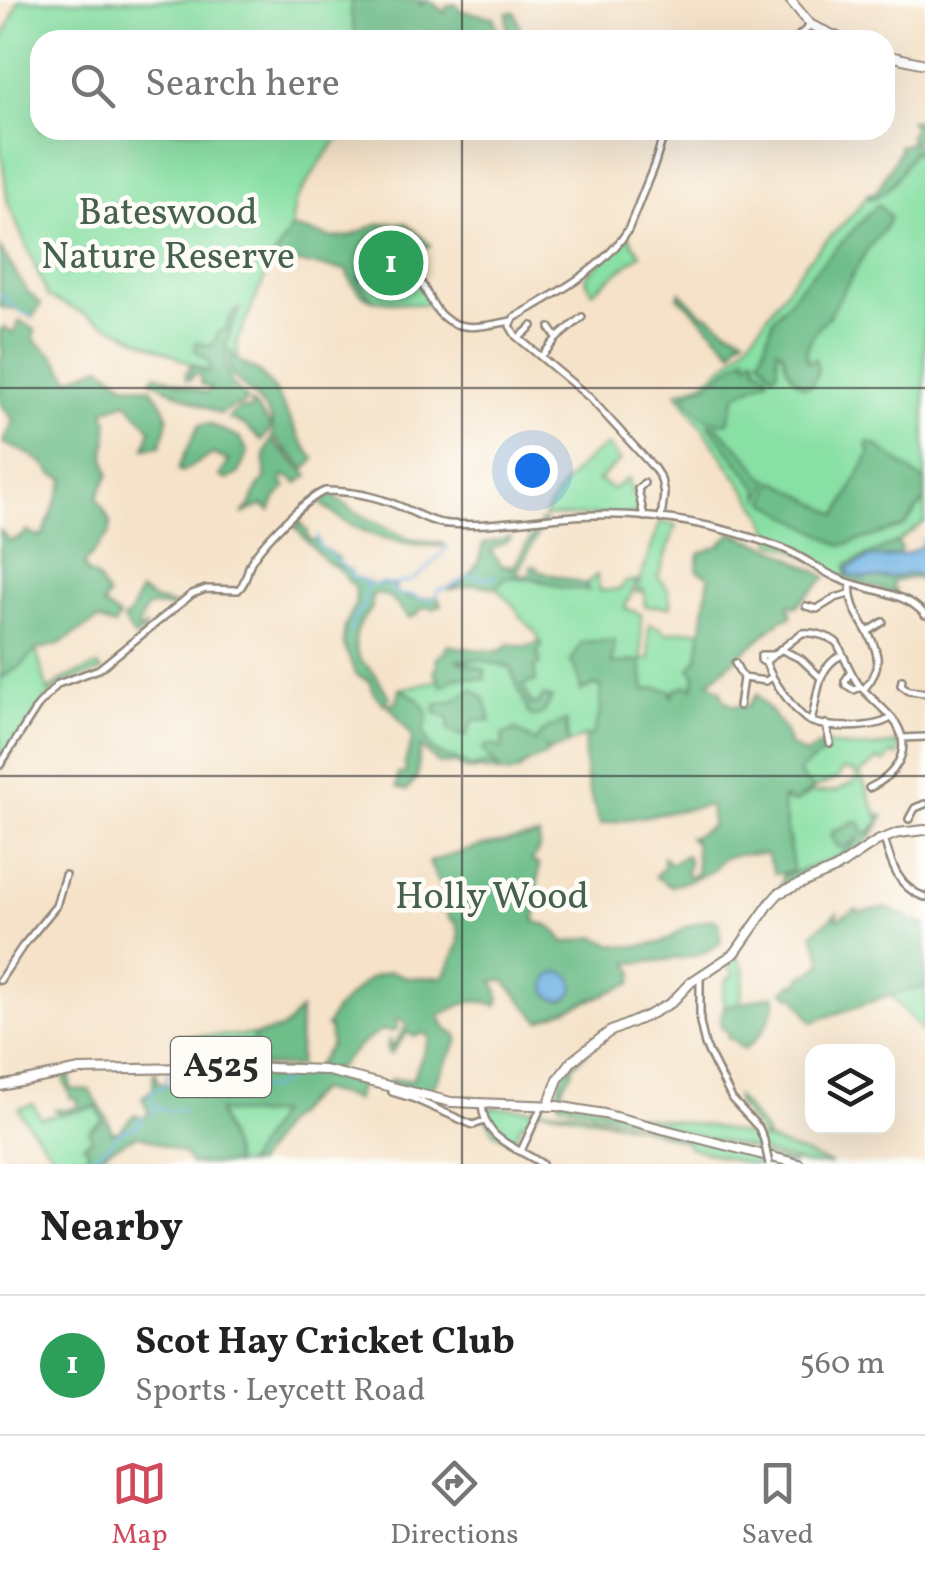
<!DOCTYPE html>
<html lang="en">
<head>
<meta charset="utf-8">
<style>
	body { margin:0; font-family:Vollkorn,serif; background:#f6f6f6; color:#222 }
	.controls { position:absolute; right:30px; bottom:30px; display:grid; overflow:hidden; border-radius:20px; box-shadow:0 10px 40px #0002 }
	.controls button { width:90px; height:90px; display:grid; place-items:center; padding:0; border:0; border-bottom:2px solid #e0e0e0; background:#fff; color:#222; font:50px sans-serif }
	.you { position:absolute; left:532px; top:470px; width:35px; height:35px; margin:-25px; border:8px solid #fff; border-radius:50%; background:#1a73e8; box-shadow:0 0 0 15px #1a73e833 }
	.badge { display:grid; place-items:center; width:65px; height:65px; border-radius:50%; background:#d1495b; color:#fff; font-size:32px; font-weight:700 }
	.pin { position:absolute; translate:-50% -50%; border:5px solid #fff; box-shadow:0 2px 10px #0006 }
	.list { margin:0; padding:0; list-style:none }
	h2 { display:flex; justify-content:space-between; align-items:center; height:130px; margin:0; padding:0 40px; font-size:42px }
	h2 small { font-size:32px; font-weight:400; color:#767676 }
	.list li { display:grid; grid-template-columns:65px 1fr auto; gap:30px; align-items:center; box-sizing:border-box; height:140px; padding:0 40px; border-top:2px solid #e0e0e0 }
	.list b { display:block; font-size:38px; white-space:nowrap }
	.list p { margin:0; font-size:32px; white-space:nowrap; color:#767676 }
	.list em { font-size:32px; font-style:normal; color:#767676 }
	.icon { flex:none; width:55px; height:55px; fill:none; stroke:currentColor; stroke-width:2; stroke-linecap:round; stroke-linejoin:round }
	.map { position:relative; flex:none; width:925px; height:1164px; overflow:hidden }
	.search { position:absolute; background:#fff; box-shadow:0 10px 40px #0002; left:30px; right:30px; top:30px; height:110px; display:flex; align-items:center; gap:25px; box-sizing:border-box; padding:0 35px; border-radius:30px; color:#767676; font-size:38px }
	.sheet { height:270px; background:#fff }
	nav { display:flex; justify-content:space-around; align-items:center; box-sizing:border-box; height:140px; border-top:2px solid #e0e0e0; background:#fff; font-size:28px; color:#767676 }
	nav a { display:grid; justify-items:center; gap:5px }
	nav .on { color:#d1495b }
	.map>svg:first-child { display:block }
</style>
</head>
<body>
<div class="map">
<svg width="925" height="1164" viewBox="0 0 925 1164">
	<rect width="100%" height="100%" fill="#fdfcf7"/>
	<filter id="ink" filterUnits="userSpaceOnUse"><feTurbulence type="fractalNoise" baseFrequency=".01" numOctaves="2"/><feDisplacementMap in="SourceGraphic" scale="20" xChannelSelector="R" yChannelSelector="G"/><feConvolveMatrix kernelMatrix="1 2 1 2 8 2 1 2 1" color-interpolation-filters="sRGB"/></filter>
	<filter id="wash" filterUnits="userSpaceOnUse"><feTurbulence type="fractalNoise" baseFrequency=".0048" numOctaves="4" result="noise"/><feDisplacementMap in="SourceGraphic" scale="40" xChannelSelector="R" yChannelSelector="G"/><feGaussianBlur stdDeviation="2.25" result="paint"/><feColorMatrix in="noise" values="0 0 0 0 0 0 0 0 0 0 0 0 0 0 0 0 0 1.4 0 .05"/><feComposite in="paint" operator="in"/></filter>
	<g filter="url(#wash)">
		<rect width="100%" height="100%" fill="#f5e2c8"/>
		<path fill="#88e0a4" stroke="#5a8668" stroke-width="2.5" d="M19 0H426L405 26 400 40H40V130H345L319 164 295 202 291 228 273 259 237 341 239 372 228 381 48 297 8 203 0 144V46Z
			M899 146 925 151V522L846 579C821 569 798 546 772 543L773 537 762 513 677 392C687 388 697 386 706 380 755 348 778 292 816 251 834 232 854 216 868 194L876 192 900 150Z
			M389 229 407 239 421 276 415 280 420 284 430 302 426 305 373 300 359 283 357 277 365 279 372 276C355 254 362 234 389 229Z
			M629 235 633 244 641 254 592 292 585 277Z
			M607 445 620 461 598 480 613 489 629 478 631 492 636 491 639 514 544 517C558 487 580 463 607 445Z
			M660 522 676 525 658 577 668 589 671 607 645 606 644 590 636 592Z
			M597 575 599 591 621 589 623 583 637 580 625 608 641 614 642 660 650 659 648 635 650 624 662 629 667 634 676 631 702 630 693 688 686 686 671 697 645 691 635 660 578 674 581 691 596 685 601 686 600 713 593 736H584L568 744 566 722C551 726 543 728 535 743L517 730 503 735 502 750 488 759 502 770 484 764 469 768 433 751 423 732V707L416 697 400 689 439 680 442 685 458 677 485 679 484 670 451 660H482L510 668 529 714 539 704H531L522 685 534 666 539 665 536 654 542 645 534 630 520 617 516 608 496 588 504 579C533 571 560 595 588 587L585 584Z
			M36 650 48 691 65 678 98 666 102 671 66 682 51 693 0 769V679L22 665Z
			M899 742 898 756 891 754 884 763 879 759 860 774 879 818 882 815 884 817 874 829 863 834 862 825 855 821 833 832 831 834 836 842 861 836C835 868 816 864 783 876L781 873 791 871 790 844 782 799 795 803 811 793 836 791 854 782 857 778 854 771 842 770 839 778 814 788 803 779 799 771 825 752 823 748 827 744C843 748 883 749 899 742Z
			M736 955 745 972 740 1004 724 1007 725 1000 722 999 726 980 734 975 726 961Z
			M925 987V1034L890 995Z
			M257 1035 241 1053 219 1065H185L174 1045 173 1036Z
			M589 1050 571 1068 573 1071 562 1086 563 1098 638 1116 709 1126 765 1140 736 1103V1097L764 1130 768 1140 831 1164H806L749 1148 560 1103C553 1079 571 1064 589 1050Z
			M33 1104 41 1118 98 1107 104 1121 91 1129 92 1139 87 1146 88 1154 75 1164H60L22 1116 19 1108Z
			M493 1107 576 1111 794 1164H747L695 1149 687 1146 686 1142 641 1127 540 1109 538 1113 533 1112 531 1125 522 1122 513 1143 495 1133 485 1117 488 1110Z
			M218 1110 251 1115 279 1113 246 1164H234L232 1151Z"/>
		<path fill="#6ebe8a" stroke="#4c745a" stroke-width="2.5" d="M352 0H418L421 6 426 0H429L445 13 447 6 455 4 462 11 494 17 496 27 502 35 507 31V12H515L524 40H462L431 32 409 40H356L350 10Z
			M910 121H916L924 125V129L914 142 916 146 925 151V159L913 151C903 169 891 194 870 199L868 194 876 192 900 150 899 146 910 143V135L914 127Z
			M878 204 890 217 885 228 867 250 829 316 820 325 810 341 806 352 808 362 815 359C820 369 817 377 811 386L806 387C791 381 786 366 782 351L777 349 778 371 773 374 760 358 774 318 805 281Z
			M406 223 431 246 413 253 405 237 389 229 370 237C359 252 365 264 372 279L358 278 359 283 373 300C359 296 350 282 346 270L273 259 291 228 334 238 351 236 377 224Z
			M0 248 27 291 41 304 32 318 21 311 0 307Z
			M680 292 703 314 708 315 726 328 745 336 741 340 739 339 733 351 689 306 678 297Z
			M239 309H241C229 328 219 358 229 379 233 387 240 392 245 398L244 404 234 406 220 414 151 380 156 374 206 393 211 388 201 384 200 375 192 374V379H186V373L192 365 208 373 211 369 207 360 195 350 196 342 212 346 219 332 227 328C227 320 231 313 239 309Z
			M20 321 35 330 34 340 56 358 70 379 101 366 125 384 151 388C170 413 172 415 160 446L145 448 151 429 127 402 104 410 108 423 105 457 109 474 97 497 111 523 109 534 84 564 87 573 97 578 108 596 103 605 119 617 114 626 98 620 59 644 36 650 22 665 0 679V530L9 541 22 537 27 531 38 537 43 535 65 479 52 474C45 459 18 449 3 443L14 421 0 403V365L3 350 0 345V330L4 327 13 333Z
			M230 351C239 366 250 364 262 375 286 400 292 434 315 459L306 469 272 436C278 411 248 394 234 376L230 369Z
			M747 355V362L749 363 753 356 756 357 757 366 767 373 768 379 736 395 728 422C702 424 699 412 683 394L709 383Z
			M249 402 254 405 270 425 269 431 262 441 244 425 228 418 239 408 250 410 252 408Z
			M209 424 240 438 248 452 239 473 227 480 220 476 229 461 213 454 181 472 178 469 199 425Z
			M709 425 717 426 748 457 764 478 770 479 761 498 758 488Z
			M271 440 309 476 297 483 293 479 283 476 282 482 286 487 275 499 270 511 263 505 242 514 251 505 257 488 265 479V454Z
			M868 442 878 446 925 482V500L903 527 841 546 766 502 773 482 777 481 838 515 870 453 867 445Z
			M331 494 354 511 409 539 444 544V546C400 547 351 533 319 501L320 496Z
			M541 521H545L516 574 527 576 531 573V566L537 567V571C554 574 568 581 585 584L588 591 559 587 535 578 525 580 514 577 504 579 496 588 476 584 449 590C470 578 479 568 483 544L511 537 510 540 490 550 502 566 509 565 512 569Z
			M299 522H301L303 528 308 531V537L313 541 318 540 319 546 338 558 340 565 351 571 352 578 355 577 376 586 384 584 395 586 397 594C409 599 423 600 437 597L442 605 433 609 429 607 420 609 418 614 409 618C398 607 387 588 371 596L372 608C359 620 349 642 360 659 364 666 373 669 377 677 381 684 384 690 390 697L384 704 375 694 369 681 356 675 343 642 345 627 356 602 355 588 336 567 325 561 295 527Z
			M732 533 775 549 826 577 795 607 792 604 788 606 791 611V617L782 619 709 682 721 691 723 699 734 706H748L757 694C767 711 786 724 789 745L806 755 819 746 824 748 825 752 799 771 803 779 814 788 794 803 783 798 782 801 793 868 792 871 775 874 766 854C754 854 729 853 719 861 717 863 716 866 714 868 707 875 681 884 670 886L655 876 664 867 663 857 671 864 686 855 689 864 686 872 689 876 697 874 695 842 689 837 695 836 712 825 710 805 600 824C587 788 583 775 585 736L593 735 600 713 601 687 595 685 581 691 578 674 571 662 582 642 615 640 612 664 641 661 645 690 655 688 670 690 672 696 674 691 686 685 693 688 695 675 690 669 698 658 709 576 697 570 699 554 719 546Z
			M897 542 901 547 898 556 871 557 848 568 859 578H888L917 573 925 576V580L913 578 893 581V590H896V594L846 579V565Z
			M140 591 154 600 174 605 172 608 152 606 146 608 137 629 142 630 145 627 146 629 135 638 123 620 130 614Z
			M540 642 543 645 536 654 540 657V665L534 666 536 681 523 685 531 704H539L543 696 552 698 544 712 534 717 529 714 510 668 482 660H456L485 670V679L458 677 442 686 434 672 437 666 436 657 444 653 447 645C456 647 496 653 502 650 505 649 506 646 509 644L526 647Z
			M400 689C411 694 428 703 428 717 428 722 424 727 423 732 426 737 427 743 431 748 440 761 455 753 469 768L484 764 499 768 482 750C488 742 494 745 502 749L503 735 516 730 535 742C544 727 552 728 566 721L568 744 551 751 545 747 548 753 546 755 526 764 519 771 508 774 479 769 473 771 462 768 456 763 439 764 420 746 417 777 407 790 397 787 398 774H406L405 763 413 737 388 704 397 702Z
			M473 689 485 699 491 721 473 720 466 737 449 731 448 717 436 713V705L453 701Z
			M883 818C862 860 823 871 780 889L783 876C815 864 835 867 860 837L843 848 837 846 831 834 833 832 859 821 862 825 863 833H869Z
			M539 836V849L532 861 539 865 535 922C550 925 557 930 564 943L595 937C616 949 644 949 668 940 673 938 676 933 681 930 689 925 703 921 712 919L719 922 721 941C707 960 653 961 629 963L634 972 632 983 540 1021 505 981H493C497 991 501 994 497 1006 475 995 458 1006 439 1016L448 1030 458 1036V1041L430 1092 388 1083 391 1079 412 1080 430 1038 423 1033 414 1037 408 1032 390 1055 387 1051 389 1038 392 1048 407 1025 399 1019 395 1021 398 1027 393 1032 382 1030 360 1045 335 1070 316 1067 331 1044 329 1028 326 1027 335 1010 367 980 375 976 391 971 408 978 443 977 446 973 459 943V932L456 923 449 918 445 909 448 893 437 880 429 862 482 846Z
			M885 908 909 917V922L925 924V987L890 995 812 1022 795 995 792 997 784 991 792 984 797 985 803 975 810 973 823 962 813 933 838 912 836 917 838 919 856 909 859 912Z
			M774 995 776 998C771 1021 763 1034 745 1049L739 1046 734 1040 727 1038 729 1033 721 1027V1017L724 1007Z
			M300 1010 299 1066 219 1065 241 1053 257 1035 281 1029 287 1025Z
			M228 1069 320 1072 360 1083 355 1101 348 1097 318 1090 282 1125 256 1164H246L278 1113 251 1115 218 1111 232 1151 234 1164H191L183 1153 138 1135 108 1150 93 1164H75L88 1154 87 1146 83 1145 92 1139 89 1131 103 1121 96 1106 60 1115 55 1109 68 1110 79 1106 77 1100 70 1098C70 1090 64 1086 63 1075L70 1074 71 1089 90 1090C98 1106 109 1117 112 1133L120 1131 134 1115 142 1118 149 1114 142 1097 153 1089 154 1071H156L157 1081 168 1085 173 1090 181 1085 179 1071 199 1070 209 1088 220 1093 224 1088 229 1087 226 1078H230L232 1074Z"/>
		<path fill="#70b3e5" stroke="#4e6f88" stroke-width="2.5" d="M925 544V576C912 571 904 576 891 577 878 578 859 579 848 575V568L871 557 887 558 908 553Z
			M546 986a14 14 0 1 1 28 0a14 14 0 1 1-28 0Z"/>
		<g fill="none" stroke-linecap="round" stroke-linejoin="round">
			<path stroke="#70b3e5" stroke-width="2.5" d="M0 293 12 307 32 317
				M317 536 319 546C333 554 338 564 351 571L352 578 355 577 374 586C390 577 389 588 400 595H412L421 600 435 598 439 589H446L471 575 486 578 496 576
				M921 540 925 539
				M393 584 411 581 428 568 448 546
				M350 632 355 617 364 605 366 585
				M171 1064 179 1054
				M229 1093 245 1087 271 1089 290 1078
				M157 1107 170 1112 175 1109 183 1110
				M151 1116 155 1106 150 1097 151 1091 166 1085 168 1071
				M90 1164 96 1158 95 1154C117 1144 110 1132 139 1126L141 1122 138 1120 142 1118"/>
		</g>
	</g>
	<g filter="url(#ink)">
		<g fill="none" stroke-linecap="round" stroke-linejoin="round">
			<defs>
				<path id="minor" d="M794 40 810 26
					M389 280 414 279 420 281C427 292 432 306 441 315 460 334 489 325 511 321
					M550 328 557 338
					M519 338 532 326
					M541 357 557 338 582 317
					M644 517 638 489 644 483
					M661 519 664 494 661 479 654 468 590 398 516 336 510 326 514 318C553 295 604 269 628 230L655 163 665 130
					M851 584C845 624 902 647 864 689
					M806 606 817 609 835 598 849 594
					M869 631 883 622
					M780 649 801 659 820 677
					M735 663 743 678 739 706
					M766 663 761 660V655H774
					M850 673 845 681 846 685 854 690 861 687
					M743 678 766 681 772 677
					M902 680 901 685 909 691 925 693
					M811 721C819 696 815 668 842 655
					M826 724 830 743
					M902 738 925 737
					M0 765 37 707 58 684 99 669 192 594 206 589 238 590C247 582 246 572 251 562 262 543 305 499 325 491 350 491 376 496 399 506 416 513 431 523 449 524 498 527 546 516 594 515 657 513 723 526 782 548 803 556 821 572 842 580 869 591 907 592 925 615
					M869 788C893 777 913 753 897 725 889 712 870 698 859 685 849 672 845 657 837 643 829 636 814 632 802 633L766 661C768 675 794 710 806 719 824 730 875 729 891 718
					M909 819 915 808 925 804
					M884 838C891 864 898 888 925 897
					M700 977V1022L705 1045 732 1099 759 1128 764 1140
					M0 980 22 947 56 906 65 875
					M392 1092 412 1098 473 1125 484 1121
					M482 1104C484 1141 514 1145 542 1164
					M521 1151 540 1110"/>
				<path id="major" d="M790 0 811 25 844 40
					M885 55 925 64
					M329 1071 451 1102 557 1106 604 1114 799 1164
					M0 1086 80 1070 245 1067 324 1070
					M548 1106 558 1079 572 1061 609 1032 649 1015 671 1003 691 982 735 953 770 903 779 893 835 869 877 841 898 833 925 830"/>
			</defs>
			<use href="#minor" stroke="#90867a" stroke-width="10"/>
			<use href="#major" stroke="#90867a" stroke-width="12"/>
			<use href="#minor" stroke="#fff" stroke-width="5"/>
			<use href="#major" stroke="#fff" stroke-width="8"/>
			<defs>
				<path id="minor-bridge" d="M764 1140 769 1164"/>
			</defs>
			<use href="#minor-bridge" stroke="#90867a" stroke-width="10" stroke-linecap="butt"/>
			<use href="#minor-bridge" stroke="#fff" stroke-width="5"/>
		</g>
	</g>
	<path fill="none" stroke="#2b2b2b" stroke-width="2.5" stroke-opacity="0.55" d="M462 0V40M462 130V1164M0 388H925M0 776H925"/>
	<g text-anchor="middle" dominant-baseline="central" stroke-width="9" stroke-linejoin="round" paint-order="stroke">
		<rect fill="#fdfcf7" stroke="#6a6a68" stroke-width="2.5" x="171" y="1037" width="100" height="60" rx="8"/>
		<g font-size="35" font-weight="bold" fill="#2b2b2b">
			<text x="221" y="1067">A525</text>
		</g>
		<g font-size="38" fill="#47614f" stroke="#fdfcf7">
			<text x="168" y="214">Bateswood<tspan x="168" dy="44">Nature Reserve</tspan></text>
			<text x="492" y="898">Holly Wood</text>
		</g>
	</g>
</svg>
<div class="controls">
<button><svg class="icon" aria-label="layers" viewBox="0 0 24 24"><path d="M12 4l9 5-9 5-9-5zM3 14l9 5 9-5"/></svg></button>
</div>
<div class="you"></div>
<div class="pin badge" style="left:391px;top:263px;background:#2e9e5b">1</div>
<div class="search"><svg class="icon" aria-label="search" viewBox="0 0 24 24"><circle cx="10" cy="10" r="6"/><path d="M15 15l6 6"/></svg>Search here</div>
</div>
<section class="sheet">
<h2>Nearby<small></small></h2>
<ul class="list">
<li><span class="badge" style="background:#2e9e5b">1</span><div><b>Scot Hay Cricket Club</b><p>Sports · Leycett Road</p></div><em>560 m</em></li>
</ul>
</section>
<nav>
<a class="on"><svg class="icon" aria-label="map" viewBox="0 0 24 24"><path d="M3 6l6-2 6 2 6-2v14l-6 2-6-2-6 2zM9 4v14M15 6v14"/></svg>Map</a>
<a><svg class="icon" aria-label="directions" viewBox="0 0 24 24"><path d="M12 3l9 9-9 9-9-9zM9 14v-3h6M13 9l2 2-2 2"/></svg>Directions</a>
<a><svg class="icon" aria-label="saved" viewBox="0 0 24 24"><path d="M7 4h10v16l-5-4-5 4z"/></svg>Saved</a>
</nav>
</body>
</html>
